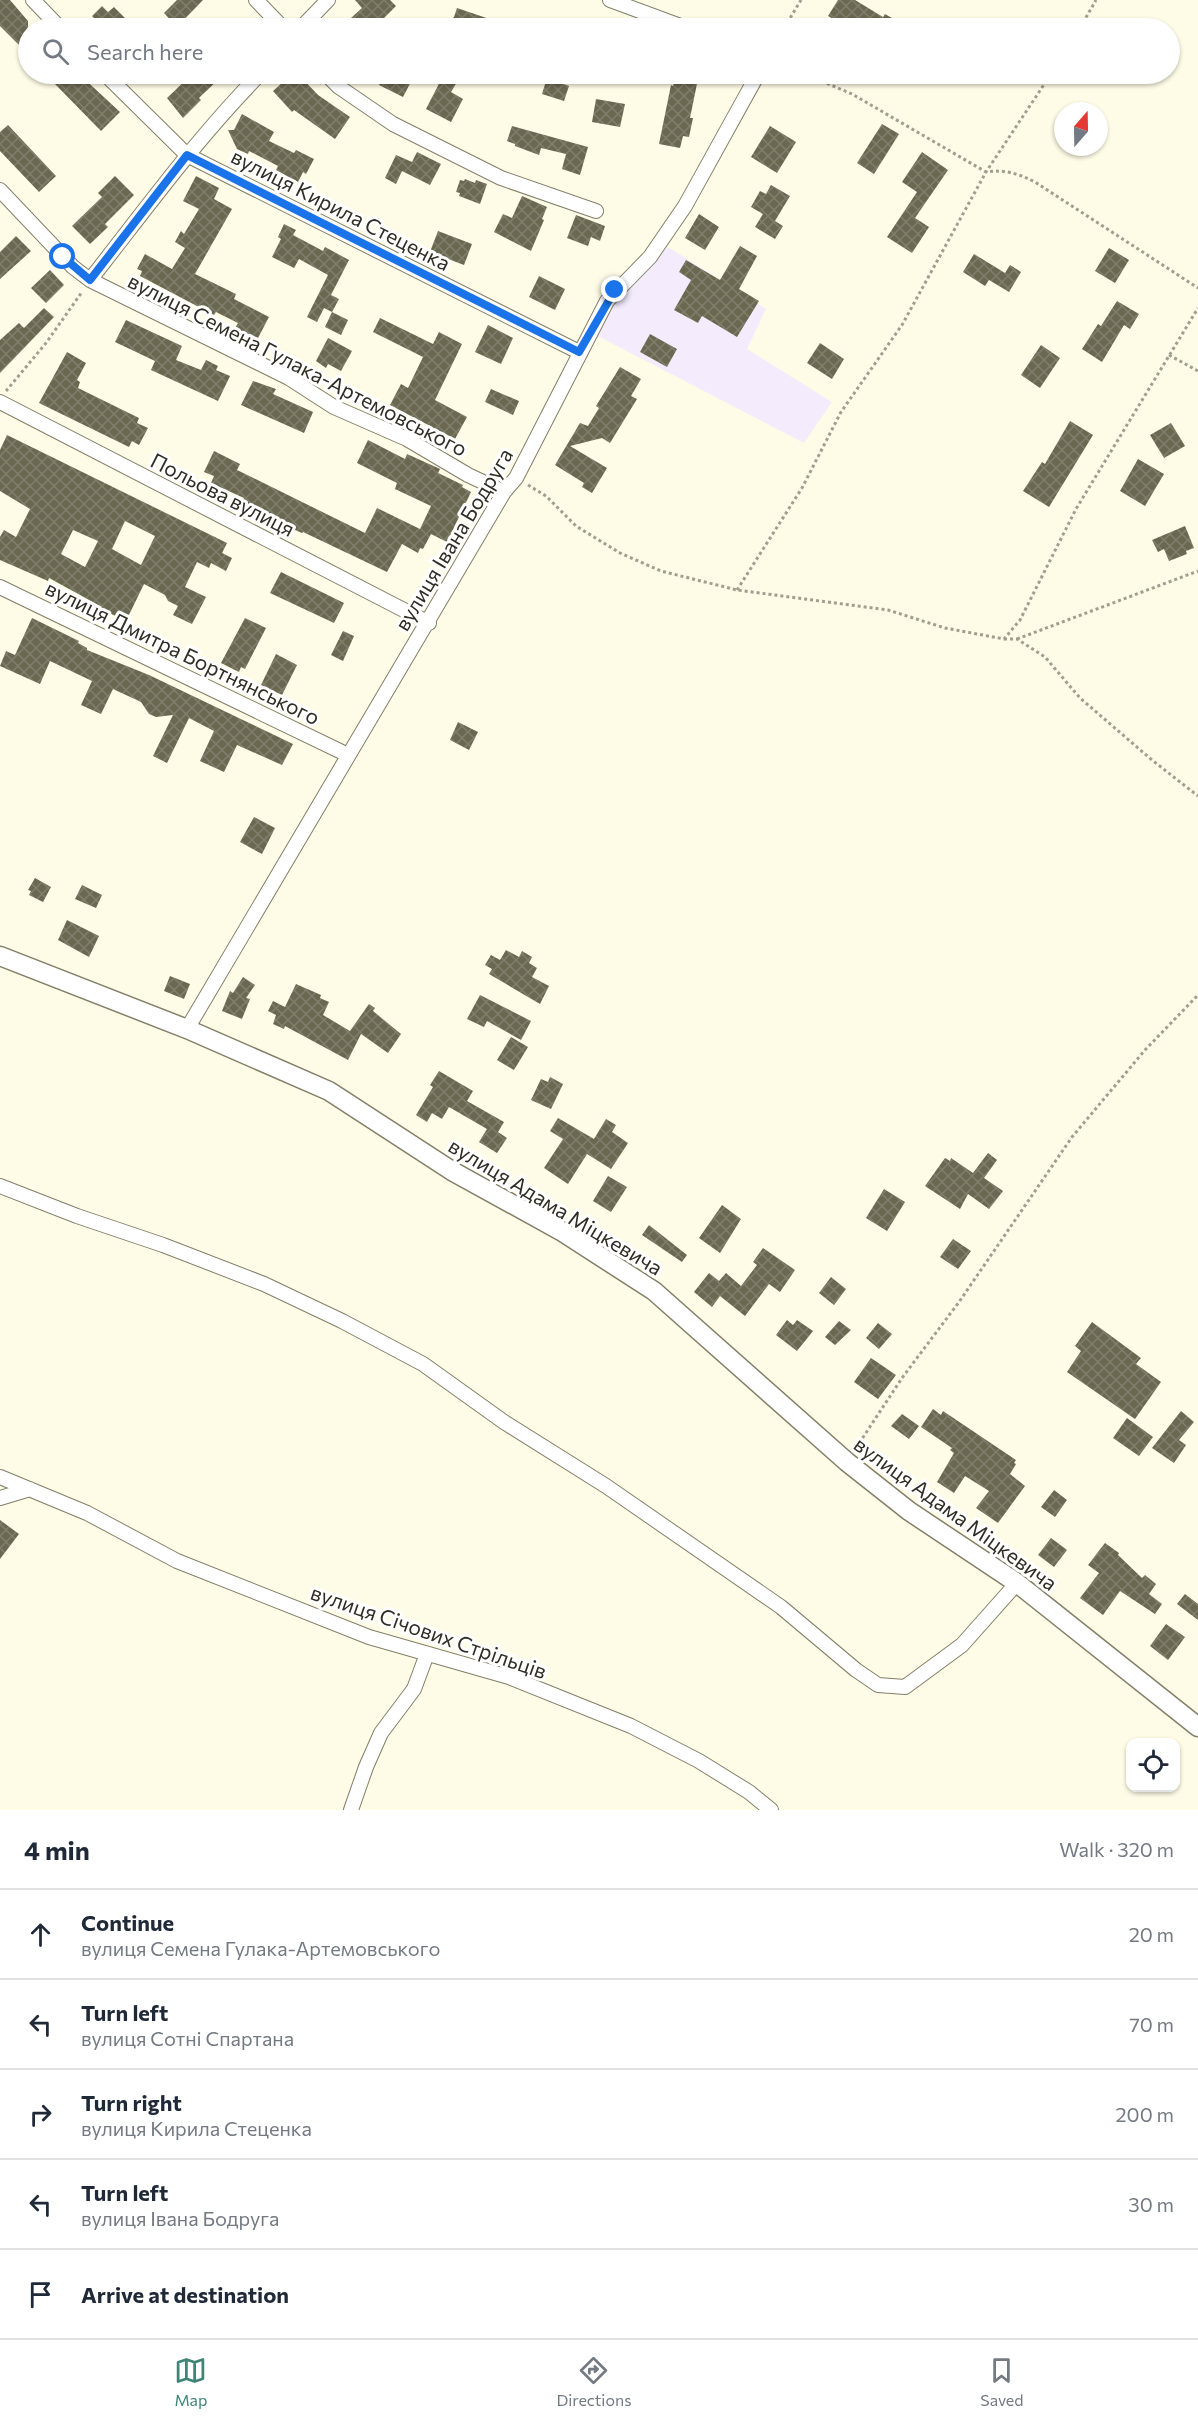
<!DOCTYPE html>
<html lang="en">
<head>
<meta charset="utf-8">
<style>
	body { margin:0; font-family:Commissioner,sans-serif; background:#f6f6f7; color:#1f2937 }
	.controls { position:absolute; right:18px; bottom:18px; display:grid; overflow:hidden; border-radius:12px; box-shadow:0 2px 4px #0004 }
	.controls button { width:54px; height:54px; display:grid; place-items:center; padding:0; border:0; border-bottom:2px solid #e0e1e3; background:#fff; color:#1f2937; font:30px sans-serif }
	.compass { position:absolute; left:1054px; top:102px; width:54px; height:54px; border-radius:50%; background:#fff; box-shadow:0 2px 4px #0004; rotate:20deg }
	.stop { position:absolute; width:18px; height:18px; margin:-14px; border:4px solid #1a73e8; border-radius:50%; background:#fff }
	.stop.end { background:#1a73e8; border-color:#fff; box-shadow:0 2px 6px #0008 }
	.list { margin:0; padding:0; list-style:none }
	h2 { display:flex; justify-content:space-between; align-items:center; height:78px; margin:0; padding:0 24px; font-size:26px }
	h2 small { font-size:20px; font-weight:400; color:#747a83 }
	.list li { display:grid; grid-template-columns:39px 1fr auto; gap:18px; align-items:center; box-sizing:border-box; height:90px; padding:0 24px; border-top:2px solid #e0e1e3 }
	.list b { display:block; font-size:22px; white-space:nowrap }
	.list p { margin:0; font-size:20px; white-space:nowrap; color:#747a83 }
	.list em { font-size:20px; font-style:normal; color:#747a83 }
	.icon { flex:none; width:33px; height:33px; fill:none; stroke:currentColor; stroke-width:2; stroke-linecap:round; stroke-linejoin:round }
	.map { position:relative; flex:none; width:1198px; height:1810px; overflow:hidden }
	.search { position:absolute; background:#fff; box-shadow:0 2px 4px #0004; left:18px; right:18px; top:18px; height:66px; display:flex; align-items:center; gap:15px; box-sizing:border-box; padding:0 21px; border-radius:33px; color:#747a83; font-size:22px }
	.sheet { height:528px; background:#fff }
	nav { display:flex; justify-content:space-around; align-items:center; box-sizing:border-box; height:84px; border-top:2px solid #e0e1e3; background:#fff; font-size:16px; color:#747a83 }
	nav a { display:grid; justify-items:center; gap:3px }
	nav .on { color:#408477 }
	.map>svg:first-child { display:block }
</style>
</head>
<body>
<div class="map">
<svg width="1198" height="1810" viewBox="0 0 1198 1810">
	<defs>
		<pattern id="building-cross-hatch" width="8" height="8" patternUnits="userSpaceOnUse" patternTransform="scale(1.5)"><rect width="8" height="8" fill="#6b6851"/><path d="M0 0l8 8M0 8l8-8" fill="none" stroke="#807e6c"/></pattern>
	</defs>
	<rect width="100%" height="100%" fill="#fefbe6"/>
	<path fill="#f4ecfd" d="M668 247 766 309 747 349 832 402 804 443 596 335 617 299Z"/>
	<path fill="url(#building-cross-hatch)" fill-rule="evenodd" d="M0 0H10L28 21V54L0 26Z
		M177 0H203L177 27 164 13Z
		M355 0H390L396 6 374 28H340L362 8Z
		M838 0H855L883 17 885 14 909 28H849L828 16Z
		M102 6 108 12 114 7 126 19 116 28H92L98 22 92 16Z
		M457 8 510 26 509 28H439L454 17Z
		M65 74H79L120 112 101 131 55 84Z
		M192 74H212L218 80 203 94 199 98 201 100 183 118 167 98Z
		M292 74H298L318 95 350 117 335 139 294 110 292 112 273 91Z
		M385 74H415L403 97 379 85Z
		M444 74H462L451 92 463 99 451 122 426 109Z
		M676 74H699L690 118H693L689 137 683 136 680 148 659 144 671 85 673 86Z
		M547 78 569 86 564 101 542 94Z
		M596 99 625 104 620 127 592 122Z
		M242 114 274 132 269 141 294 153 296 150 314 159 306 174 303 172 298 182 276 170 278 166 249 151 248 154 237 149 228 130H234Z
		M882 124 899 134 874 174 857 163Z
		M8 125 56 176 39 192 0 151V132Z
		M512 126 588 147 580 175 562 169 566 154 541 148 539 155 515 146V144L507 141Z
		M770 126 796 142 777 173 751 157Z
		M417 152 441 164 430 185 402 171 396 184 385 178 396 155 412 162Z
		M922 152 948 170 915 218 929 227 912 253 887 237 917 192 902 182Z
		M115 176 134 195 105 224 108 227 90 244 72 226 102 197 98 193Z
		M196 176 219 188 214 199 232 209 195 274 236 294 234 299 269 317 258 338 250 334 248 339 233 332 238 323 216 312 214 315 140 276 142 271 137 269 145 254 172 269 185 248 175 242 181 231 184 234 199 209 183 201Z
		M465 179 475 183 476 180 487 184 480 204 459 196 460 193 456 192 460 180 464 181Z
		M771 185 790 196 775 221 783 226 775 239 755 227 763 214 751 207 760 191 766 194Z
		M522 196 547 207 542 219 544 220 531 251 494 232 503 214 512 218Z
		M699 214 719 227 705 250 685 238Z
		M576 215 605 226 600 241 591 237 588 246 567 238Z
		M284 224 296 230 293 235 323 251 325 247 349 260 331 295 339 299 332 312 324 308 317 322 307 317 328 275 299 259 294 268 272 257 281 239 278 237Z
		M438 231 472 244 464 265 430 252Z
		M16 236 31 251 0 279V252Z
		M740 246 757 256 739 289 759 301 737 337 702 316 698 323 674 310 691 280 679 272 686 260 720 280Z
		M1109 248 1129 260 1115 283 1095 271Z
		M974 254 1005 273 1010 265 1021 272 1009 292 989 280 985 286 963 272Z
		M50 270 64 285 46 303 31 288Z
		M539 276 565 289 555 310 529 297Z
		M1117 301 1139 314 1130 329 1124 325 1102 362 1082 349 1098 324 1101 326Z
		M44 308 54 317 0 373V340L19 323 24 328Z
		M332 312 348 320 341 335 325 327Z
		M380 318 433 344 439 332 462 344 435 400 467 417 455 439 390 405 401 384 408 388 423 357 373 332Z
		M126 320 182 346 176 360 201 370 206 360 218 366 216 370 230 376 218 401 151 370 155 361 115 342Z
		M488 325 513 338 501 364 475 352Z
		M650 334 677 349 667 367 640 352Z
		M328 338 352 351 341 371 328 364 326 368 316 361Z
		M820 343 844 359 832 379 807 363Z
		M1041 345 1060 358 1040 388 1021 375Z
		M67 352 86 363 77 380 80 382 78 388 139 418 137 423 148 428 139 445 132 441 129 447 39 403Z
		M620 367 641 379 631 396 637 399 610 443 602 438 570 446 607 468 592 493 582 487 584 483 555 465 580 423 588 426 599 408 596 406Z
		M253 381 276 389 273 394 313 412 304 433 241 405Z
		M491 389 519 401 513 415 485 402Z
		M1070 421 1093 435 1049 507 1023 491 1042 462 1045 464Z
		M1171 423 1185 446 1164 458 1150 435Z
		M7 435 227 543 222 553 232 558 226 571 211 563 209 568 197 562 185 587 206 597 192 624 173 615 178 606 168 601 165 595 144 584 126 621 101 609 102 607 49 578 48 581 0 560V537L4 530 16 537 30 509 0 491V450ZM125 521 155 536 141 565 112 549ZM73 530 98 541 85 567 61 554Z
		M368 440 405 459 407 454 438 468 440 469 438 473 463 485 462 487 471 492 447 542 431 534 423 549 420 548 418 553 402 544 387 572 303 532 302 533 295 530 294 531 279 524 280 523 242 503 244 498 211 483 214 476 204 472 214 451 240 464 237 470 365 533 377 508 420 529 431 506 395 489 397 483 357 463Z
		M1138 459 1164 474 1145 506 1120 491Z
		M1185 526 1194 548 1186 551 1187 554 1169 561 1164 549 1158 552 1152 540Z
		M281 572 344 603 334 623 270 593Z
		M32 618 79 641 78 643 87 648V650L149 675 293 744 282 765 237 745 224 772 200 761 214 731 189 718 167 763 153 756 173 715 156 717 149 714 141 702 113 689 101 714 81 705 92 681 50 661 40 684 0 666 6 651 15 655Z
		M245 618 266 628 245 669 241 667 239 672 221 663Z
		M343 631 354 636 343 661 331 655Z
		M276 654 297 665 282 695 261 685Z
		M458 722 478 732 469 750 450 740Z
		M254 817 275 828 262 854 240 842Z
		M35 878 51 887 43 902 29 895 31 891 28 890Z
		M82 885 102 895 96 908 75 899Z
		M67 920 99 936 89 957 58 940Z
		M506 950 519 957 522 951 532 957 529 963 537 968 532 977 549 986 540 1004 489 974 492 969 485 965 491 955 500 960Z
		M170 976 190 984 184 999 164 991Z
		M243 977 255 985 246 998 250 999 242 1019 222 1011 230 991 233 993Z
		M296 984 321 995 320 998 329 1002 323 1015 350 1031 369 1004 375 1008 373 1011 401 1034 388 1053 361 1034 348 1060 285 1026 284 1029 273 1024 276 1015 268 1011 273 1001 285 1007Z
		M480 995 531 1021 521 1040 487 1021 484 1027 467 1019Z
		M511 1037 528 1047 514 1070 497 1060Z
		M439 1071 473 1091 467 1101 504 1122 498 1132 507 1138 497 1153 479 1142 487 1129 449 1107 442 1119 432 1113 427 1122 416 1115 433 1087 430 1085Z
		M550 1077 563 1084 551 1109 531 1100 541 1079 548 1082Z
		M558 1118 594 1139 606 1119 616 1125 612 1132 628 1143 611 1169 587 1154 568 1184 544 1168 563 1139 550 1131Z
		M988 1153 997 1160 984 1178 1003 1191 989 1209 968 1194 960 1209 925 1186 945 1158 950 1161 951 1158 973 1173Z
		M608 1176 627 1187 611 1212 593 1201Z
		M884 1189 905 1202 887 1231 866 1218Z
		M722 1205 741 1219 720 1253 699 1238Z
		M649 1225 687 1255 682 1262 642 1235Z
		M953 1239 971 1251 958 1269 940 1257Z
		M763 1248 795 1270 780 1292 769 1284 745 1316 720 1296 712 1307 694 1292 709 1273 719 1281 726 1273 741 1286 757 1265 753 1262Z
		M831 1277 846 1289 834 1305 819 1293Z
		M787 1320 793 1325 797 1320 813 1331 797 1351 776 1335Z
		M839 1321 851 1330 835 1345 825 1337Z
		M1092 1322 1141 1358 1136 1364 1161 1382 1135 1419 1067 1372 1081 1351 1075 1346Z
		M878 1323 892 1334 879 1349 866 1338Z
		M871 1358 896 1375 878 1399 854 1382Z
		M933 1409 941 1415 943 1411 1016 1460 1014 1463 1016 1464 1010 1474 1025 1486 998 1523 976 1508 989 1491 965 1476 954 1493 937 1482 954 1453 950 1450 952 1448 921 1427Z
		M1181 1411 1194 1422 1179 1440 1186 1445 1174 1463 1152 1448Z
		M902 1414 919 1426 909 1439 891 1426Z
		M1127 1418 1153 1437 1139 1456 1113 1438Z
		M1054 1490 1067 1500 1055 1517 1041 1507Z
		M0 1520 19 1534 0 1559Z
		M1051 1538 1067 1550 1054 1567 1038 1555Z
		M1105 1543 1119 1553 1118 1555 1142 1578 1145 1575 1156 1584 1149 1594 1162 1604 1155 1614 1120 1591 1103 1615 1080 1598 1099 1573 1088 1565Z
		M1185 1594 1198 1604V1620L1177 1604Z
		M1166 1624 1185 1637 1168 1660 1150 1646Z"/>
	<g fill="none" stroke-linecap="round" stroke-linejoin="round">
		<defs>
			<path id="minor" d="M33 0 60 28
				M256 0 283 28
				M610 0 686 28
				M301 28 328 0
				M105 74 187 155 579 352
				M326 74 339 87 393 124 501 178 596 211
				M0 190 73 267 90 280 289 378 334 407 407 439 468 475 504 492
				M90 280C145 210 197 138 260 74
				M0 402 429 623
				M0 587 348 755
				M187 1029 504 492 516 478 607 301 650 257 685 206 758 74
				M0 1186 77 1216 163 1245 264 1284 342 1321 423 1364 504 1422 606 1486 781 1607 856 1670 878 1685 905 1687 962 1645 1017 1583
				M0 1477 87 1513 177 1561 369 1637 509 1677 631 1726 699 1761 749 1792 771 1810
				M0 1498 30 1489
				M351 1810 366 1767 381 1733 414 1689 427 1654"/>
			<path id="tertiary" d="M0 956 187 1029 329 1091 452 1171 561 1231 654 1291 847 1462 909 1511 1017 1583 1198 1727"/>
		</defs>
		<use href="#minor" stroke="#837f68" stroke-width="16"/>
		<use href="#tertiary" stroke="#837f68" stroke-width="21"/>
		<path stroke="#a09e8e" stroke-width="3" stroke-dasharray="3 3" stroke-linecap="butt" d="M784 28 801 0
			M1080 28 1096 0
			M805 74 852 94 986 172C1005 169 1019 174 1035 182L1198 288
			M1169 355 1198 371
			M6 391 46 343 82 292
			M528 485 546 496 576 526 620 553 661 571 737 590 888 610 945 628 1004 639 1020 620 1076 509 1198 308
			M737 590 802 488 841 412 902 325 986 172 1051 74
			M1004 639H1017L1045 657 1080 698 1152 760 1198 796
			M1017 639 1198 571
			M856 1448 902 1378 959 1302 1072 1137 1145 1050 1198 995"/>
		<use href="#minor" stroke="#fff" stroke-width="14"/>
		<use href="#tertiary" stroke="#fff" stroke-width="18"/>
	</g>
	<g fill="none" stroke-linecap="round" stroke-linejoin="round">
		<path stroke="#1a73e8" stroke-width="8" d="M63 257 90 280 187 155 579 352 615 290"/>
	</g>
	<g text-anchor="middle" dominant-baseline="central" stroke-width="6" stroke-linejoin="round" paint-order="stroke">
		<g font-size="21" fill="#302e24" stroke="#fff">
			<text transform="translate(341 209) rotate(27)">вулиця Кирила Стеценка</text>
			<text transform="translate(298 364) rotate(27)">вулиця Семена Гулака-Артемовського</text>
			<text transform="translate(223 494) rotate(27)">Польова вулиця</text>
			<text transform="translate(453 539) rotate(-59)">вулиця Івана Бодруга</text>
			<text transform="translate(183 652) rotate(26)">вулиця Дмитра Бортнянського</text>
			<text transform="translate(556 1206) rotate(31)">вулиця Адама Міцкевича</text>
			<text transform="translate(956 1513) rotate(36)">вулиця Адама Міцкевича</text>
			<text transform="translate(429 1631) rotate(19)">вулиця Січових Стрільців</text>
		</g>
	</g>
</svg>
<div class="controls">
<button><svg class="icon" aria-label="locate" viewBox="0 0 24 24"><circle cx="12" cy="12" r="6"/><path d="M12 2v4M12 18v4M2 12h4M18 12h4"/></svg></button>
</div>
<svg class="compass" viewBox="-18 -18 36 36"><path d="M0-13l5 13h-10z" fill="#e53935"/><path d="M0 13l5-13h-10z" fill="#747a83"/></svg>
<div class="stop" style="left:63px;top:257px"></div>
<div class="stop end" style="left:615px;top:290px"></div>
<div class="search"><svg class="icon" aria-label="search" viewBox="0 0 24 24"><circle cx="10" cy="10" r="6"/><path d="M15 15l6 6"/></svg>Search here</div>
</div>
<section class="sheet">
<h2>4 min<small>Walk · 320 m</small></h2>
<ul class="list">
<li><svg class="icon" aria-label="ahead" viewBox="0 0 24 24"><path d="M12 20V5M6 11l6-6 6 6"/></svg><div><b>Continue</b><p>вулиця Семена Гулака-Артемовського</p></div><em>20 m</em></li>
<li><svg class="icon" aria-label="left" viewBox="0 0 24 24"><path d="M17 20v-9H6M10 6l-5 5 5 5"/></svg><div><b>Turn left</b><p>вулиця Сотні Спартана</p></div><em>70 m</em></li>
<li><svg class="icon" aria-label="right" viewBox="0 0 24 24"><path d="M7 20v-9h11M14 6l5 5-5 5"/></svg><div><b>Turn right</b><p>вулиця Кирила Стеценка</p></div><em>200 m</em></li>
<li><svg class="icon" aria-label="left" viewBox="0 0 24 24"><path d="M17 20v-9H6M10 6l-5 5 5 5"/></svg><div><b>Turn left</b><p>вулиця Івана Бодруга</p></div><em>30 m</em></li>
<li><svg class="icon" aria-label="arrive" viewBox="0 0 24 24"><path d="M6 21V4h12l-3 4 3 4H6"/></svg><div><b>Arrive at destination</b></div></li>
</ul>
</section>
<nav>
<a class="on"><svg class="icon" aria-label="map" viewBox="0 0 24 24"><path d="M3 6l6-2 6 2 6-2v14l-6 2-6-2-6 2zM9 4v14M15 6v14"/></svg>Map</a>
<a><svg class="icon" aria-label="directions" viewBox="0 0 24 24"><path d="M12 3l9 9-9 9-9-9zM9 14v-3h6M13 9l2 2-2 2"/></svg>Directions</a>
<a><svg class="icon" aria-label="saved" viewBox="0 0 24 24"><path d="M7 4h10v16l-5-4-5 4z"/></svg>Saved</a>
</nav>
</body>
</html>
